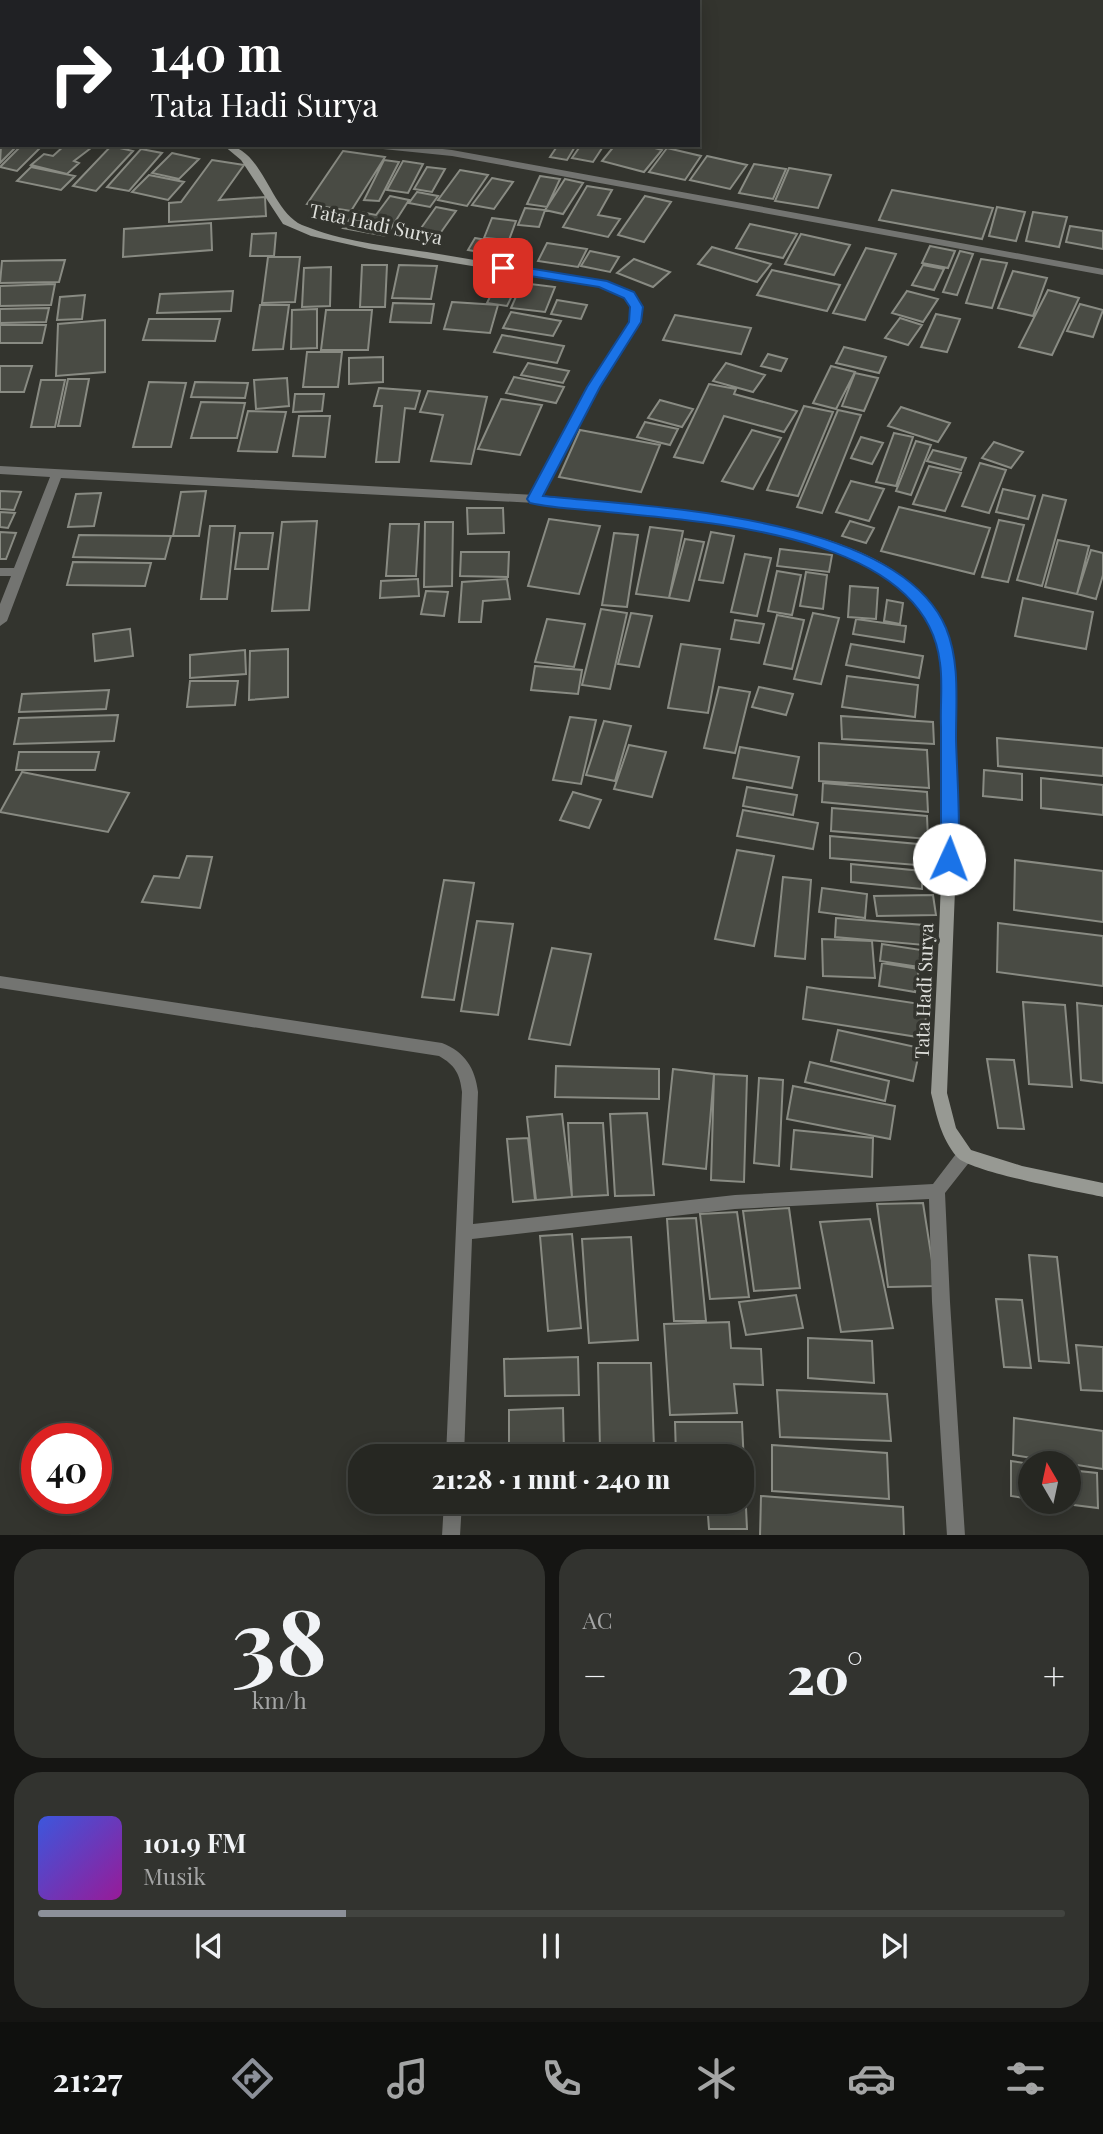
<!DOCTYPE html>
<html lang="id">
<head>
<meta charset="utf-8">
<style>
	body { margin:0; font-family:"Playfair Display",serif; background:#32332f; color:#f1f3f6; height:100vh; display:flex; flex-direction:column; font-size:26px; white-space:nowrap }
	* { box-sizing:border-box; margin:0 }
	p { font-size:23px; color:#a4a5a5 }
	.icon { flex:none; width:38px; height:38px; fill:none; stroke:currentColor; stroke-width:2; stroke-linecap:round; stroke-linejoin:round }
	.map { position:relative; height:1535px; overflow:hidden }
	.panel { display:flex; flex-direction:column; gap:14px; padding:14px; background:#151513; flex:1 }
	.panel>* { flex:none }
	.hud { position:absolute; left:0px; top:0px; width:700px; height:147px; box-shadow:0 4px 18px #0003,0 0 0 2px #424440; background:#202124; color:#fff; overflow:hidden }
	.needle { width:46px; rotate:351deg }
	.tools { position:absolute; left:1018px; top:1451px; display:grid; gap:14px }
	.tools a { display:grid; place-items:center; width:63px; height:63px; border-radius:50%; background:#262722; box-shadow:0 4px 18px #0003,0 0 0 2px #424440; font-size:35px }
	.speed { position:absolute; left:21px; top:1423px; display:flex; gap:14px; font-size:35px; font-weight:700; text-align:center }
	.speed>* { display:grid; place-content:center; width:91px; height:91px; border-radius:50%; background:#262722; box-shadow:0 4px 18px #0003,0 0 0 2px #424440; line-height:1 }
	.speed .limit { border:10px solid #d22; background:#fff; color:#111 }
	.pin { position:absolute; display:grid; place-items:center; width:60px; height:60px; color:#fff; margin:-30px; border-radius:14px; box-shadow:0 4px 10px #0006 }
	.me { position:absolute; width:77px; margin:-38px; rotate:2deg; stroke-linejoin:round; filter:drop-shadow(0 0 5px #0008) }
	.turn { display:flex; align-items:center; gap:24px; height:147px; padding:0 35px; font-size:32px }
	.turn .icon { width:91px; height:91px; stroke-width:2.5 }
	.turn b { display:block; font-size:49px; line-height:60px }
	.big { font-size:52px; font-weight:800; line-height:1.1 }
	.panel .widget { flex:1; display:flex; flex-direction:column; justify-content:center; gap:10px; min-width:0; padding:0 24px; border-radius:28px; background:#32332f }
	.panel .dial { align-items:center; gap:0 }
	.dial b { font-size:91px; line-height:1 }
	.song { display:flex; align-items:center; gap:21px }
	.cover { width:84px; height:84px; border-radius:10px; background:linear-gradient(135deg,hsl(230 70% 55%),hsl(300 70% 35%)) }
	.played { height:7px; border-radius:4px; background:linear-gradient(90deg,#8c9099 30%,#424440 30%) }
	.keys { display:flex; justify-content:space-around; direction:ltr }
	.heat { display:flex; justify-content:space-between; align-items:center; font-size:38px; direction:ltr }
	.panel .tiles { flex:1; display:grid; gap:14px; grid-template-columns:1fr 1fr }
	.widget:last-child { grid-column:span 2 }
	.trip { position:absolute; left:348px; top:1444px; width:406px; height:70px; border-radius:28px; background:#262722; box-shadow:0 4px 18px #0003,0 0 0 2px #424440; font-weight:800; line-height:70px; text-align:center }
	.tabs { display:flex; height:112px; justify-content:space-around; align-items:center; background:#0f100e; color:#a4a5a5 }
	.tabs .icon { width:49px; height:49px }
	.tabs .current { color:#8c9099 }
	.tabs b { font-size:32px; color:#f1f3f6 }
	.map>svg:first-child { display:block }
	.building { fill:#494b44; stroke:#898b83; stroke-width:2 }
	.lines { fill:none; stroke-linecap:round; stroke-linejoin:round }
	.street { fill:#737471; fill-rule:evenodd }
	.secondary { fill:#979993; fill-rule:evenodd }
	.route { fill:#1a73e8; stroke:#114b97; stroke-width:2 }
	.labels { text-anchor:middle; stroke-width:7; stroke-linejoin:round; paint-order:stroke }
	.street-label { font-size:19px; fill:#dfe0dc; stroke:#33342e }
</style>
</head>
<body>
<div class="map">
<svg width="1103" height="1536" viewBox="0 0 1103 1536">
	<rect width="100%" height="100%" fill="#33342e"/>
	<path class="building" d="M2,129v16h16l-18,18z
		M22,145h21l-26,26 -17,-4z
		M65,145l26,3 -17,13 5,2 -12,11 -36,-9 13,-11 9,2z
		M558,145h18l-9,15 -17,-3z
		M581,145h23l-11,17 -21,-4z
		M615,145h29l18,5 -18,22 -42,-11z
		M111,146l22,5 -37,40 -23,-5z
		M667,148l34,8 -16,24 -36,-8z
		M141,149l21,4 -33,38 -22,-4z
		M343,151l42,6 -34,54 -44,-7z
		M172,153l27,6 -20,20 -27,-6z
		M707,156l40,9 -17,24 -40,-9z
		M212,160l32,5 -25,35 46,-3 1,19 -97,6v-19l12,-1z
		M384,160l15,2 -20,39 -15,-1z
		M403,161l20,3 -15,29 -21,-3z
		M754,164l32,5 -13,30 -34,-6z
		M31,167l44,9 -14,14 -44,-9z
		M427,167l18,2 -13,23 -18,-3z
		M789,168l42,7 -13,33 -43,-7z
		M460,170l28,5 -21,31 -29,-6z
		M149,175l35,7 -16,18 -36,-8z
		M540,176l20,3 -13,28 -20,-3z
		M492,178l21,4 -19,27 -22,-4z
		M565,179l18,4 -20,31 -18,-4z
		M587,186l25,4 -14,25 22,4 -12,18 -45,-10z
		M892,190l101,18 -11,31 -103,-19z
		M417,192l21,4 -8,11 -21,-4z
		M390,196l19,4 -23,36 -43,-8 13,-17 20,4z
		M645,196l26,6 -27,40 -26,-7z
		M436,207l20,4 -17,24 -20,-4z
		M997,207l28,5 -9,29 -27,-5z
		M525,208l20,2 -6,17 -21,-2z
		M1033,212l34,5 -8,30 -33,-6z
		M492,218l24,3 -7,19 -25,-2z
		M211,223l1,27 -89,7 1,-28z
		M750,224l47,10 -14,24 -47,-10z
		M1070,226l33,5v18l-37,-7z
		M276,233l-2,23h-24l2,-22z
		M801,234l49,11 -16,30 -49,-11z
		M475,238l46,8 -7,12 -46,-8z
		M547,243l40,6 -9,18 -40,-6z
		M930,246l25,5 -7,17 -26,-5z
		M712,247l59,17 -14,18 -59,-18z
		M866,248l30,6 -31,66 -32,-7z
		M590,251l29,6 -9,15 -29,-6z
		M960,251l13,3 -16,41 -14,-3z
		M268,257h32l-5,45 -33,1z
		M634,259l36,13 -17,15 -36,-14z
		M981,259l26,4 -15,45 -26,-5z
		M65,260l-6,22 -59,1 2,-22z
		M362,265h25l-2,42h-25z
		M399,265l38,1 -6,33 -39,-1z
		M923,265l21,4 -10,21 -22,-5z
		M331,267l-1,39 -28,1 2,-39z
		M772,270l68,15 -13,26 -70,-16z
		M1013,271l34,7 -14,38 -35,-8z
		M498,280l20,3 -11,23 -20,-3z
		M522,283l33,4 -10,25 -34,-4z
		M55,284l-4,21 -51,1v-20z
		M1048,290l31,8 -27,57 -33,-8z
		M233,291l-2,20 -74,2 3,-19z
		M907,291l31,8 -15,23 -31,-9z
		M85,295l-3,24 -25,1 3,-23z
		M557,300l30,5 -6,14 -30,-5z
		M452,302l46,3 -8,28 -46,-4z
		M393,303l41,1 -3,19 -41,-1z
		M1080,304l23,6 -10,27 -26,-6z
		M260,305h29l-6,44 -30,1z
		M49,308l-3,14 -46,1v-14z
		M317,309v39l-26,1 1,-39z
		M326,310h46l-4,40h-47z
		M511,312l50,9 -8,15 -50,-8z
		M936,314l24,5 -13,33 -26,-5z
		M675,315l76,13 -10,26 -78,-14z
		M900,318l22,7 -14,20 -23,-7z
		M149,319h71l-5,22 -72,-1z
		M105,320v52l-49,4 2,-52z
		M0,325h46l-4,18h-42z
		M502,335l62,11 -7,17 -63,-11z
		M844,347l42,10 -7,16 -43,-10z
		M307,352h35l-4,35h-35z
		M768,354l19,5 -6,12 -20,-5z
		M383,357v25l-34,2v-26z
		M528,363l41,8 -6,12 -42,-8z
		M726,363l39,12 -12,17 -40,-11z
		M0,366h32l-8,26h-24z
		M831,366l24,6 -19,37 -23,-6z
		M855,373l23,5 -14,33 -22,-5z
		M514,377l50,10 -8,16 -50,-10z
		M287,378l2,28 -33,3 -2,-29z
		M68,379h21l-9,47h-22z
		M41,380h24l-10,47h-24z
		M149,382l37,1 -15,64h-38z
		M195,382l53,1 -3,15 -54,-1z
		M709,384l27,5 -2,5 63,17 -13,21 -60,-16 -21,47 -29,-6z
		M379,388l41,3 -5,18 -10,-1 -6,54h-23l6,-56h-8z
		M428,391l59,6 -16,67 -40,-3 12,-46 -23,-3z
		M295,394h29l-2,17 -29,1z
		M501,399l41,6 -22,50 -42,-6z
		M660,400l33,9 -11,18 -34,-9z
		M201,402l44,1 -8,35h-46z
		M804,406l29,6 -35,84 -31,-6z
		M901,407l49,16 -12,19 -50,-16z
		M838,410l23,5 -39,98 -25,-6z
		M248,411l38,1 -9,40 -39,-1z
		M299,416h31l-5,41 -32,-1z
		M645,422l33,7 -8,16 -33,-8z
		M580,430l80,15 -19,47 -82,-15z
		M752,430l29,8 -28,51 -31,-8z
		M894,433l19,4 -17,49 -20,-4z
		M861,437l22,6 -11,21 -21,-6z
		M916,441l15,4 -20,50 -15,-4z
		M994,442l29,10 -12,16 -29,-10z
		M933,450l33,8 -5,12 -34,-9z
		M980,463l26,7 -17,43 -27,-7z
		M929,466l32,7 -16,38 -32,-7z
		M851,481l33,8 -15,32 -33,-9z
		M1003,489l32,7 -7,23 -32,-7z
		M0,491l21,1 -7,18 -14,-1z
		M206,491l-7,45h-26l8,-44z
		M101,493l-7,33 -26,1 8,-33z
		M1043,495l23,5 -24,86 -25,-6z
		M899,507l91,21 -16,46 -93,-23z
		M467,508h36l1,25 -36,1z
		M0,512l15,1 -7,15 -8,-1z
		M549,519l51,7 -21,68 -51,-8z
		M999,520l25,5 -16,57 -26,-5z
		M317,521l-8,89 -37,1 10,-89z
		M850,521l24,7 -8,15 -24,-7z
		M425,522h28l-1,64 -28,1z
		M390,524h29l-3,52h-30z
		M210,526h25l-8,73h-26z
		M650,527l33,4 -14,67 -33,-4z
		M0,532l16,1 -10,26h-6z
		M711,532l23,4 -11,47 -24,-3z
		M240,533h33l-5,36h-33z
		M614,533l24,2 -11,72 -25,-2z
		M79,535l92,1 -6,23 -92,-2z
		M685,539l19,3 -15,59 -20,-3z
		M1058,540l31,6 -12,48 -32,-7z
		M780,549l52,6 -3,17 -52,-6z
		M1091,550l12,3v22l-7,24 -19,-5z
		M461,552h48l-1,25 -48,-1z
		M745,554l26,4 -14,58 -26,-4z
		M73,562l78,1 -6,23 -78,-1z
		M777,571l24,4 -9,40 -24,-4z
		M806,572l21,3 -4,34 -23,-3z
		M418,579l1,17 -39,2 1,-17z
		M507,579l3,20 -27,2 -2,21h-22l3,-40z
		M850,586l28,2 -2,31 -28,-2z
		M426,591l22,1 -4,24 -23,-2z
		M1023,598l70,14 -7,37 -71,-13z
		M887,600l16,3 -3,21 -16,-3z
		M601,609l26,4 -17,76 -28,-4z
		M631,613l21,3 -13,51 -21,-3z
		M813,613l26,5 -18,66 -27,-5z
		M777,615l27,5 -12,49 -28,-5z
		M547,619l38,5 -11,43 -39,-5z
		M856,619l50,7 -2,16 -51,-8z
		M735,620l29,4 -5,19 -28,-4z
		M130,629l3,27 -38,5 -2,-27z
		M681,644l39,5 -12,64 -40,-5z
		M851,644l72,12 -4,22 -73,-13z
		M288,649v48l-39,3 1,-49z
		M245,650l1,24 -56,4v-23z
		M535,666l47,4 -4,24 -47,-4z
		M847,676l71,9 -3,32 -73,-10z
		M190,681h48l-3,24 -48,2z
		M719,687l31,5 -15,61 -31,-5z
		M759,687l34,7 -7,21 -34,-8z
		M109,690l-3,19 -87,3 3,-18z
		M118,715l-4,26 -100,3 5,-26z
		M841,716l92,6 1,22 -92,-5z
		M570,717l26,3 -15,64 -28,-4z
		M604,721l27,5 -16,55 -29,-6z
		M997,738l106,10v28l-105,-10z
		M819,743l108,7 2,38 -110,-7z
		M629,745l37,7 -14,45 -38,-8z
		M740,747l59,10 -7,31 -59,-10z
		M19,752h80l-4,18h-79z
		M984,770l38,4v26l-39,-4z
		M22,772l107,21 -21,39 -108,-20z
		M1041,778l62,7v30l-62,-7z
		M823,783l104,9 1,20 -106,-10z
		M747,787l50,8 -4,20 -50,-9z
		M573,792l28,8 -12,28 -29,-8z
		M832,808l95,8 1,23 -97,-8z
		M743,810l75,13 -5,26 -76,-13z
		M830,836l99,9v21l-99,-8z
		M737,850l37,6 -20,90 -39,-7z
		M187,856l25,1 -12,51 -58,-6 12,-26 25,2z
		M1015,860l88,11v51l-89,-12z
		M851,864l71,7v18l-71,-7z
		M783,877l28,3 -6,79 -30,-3z
		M444,880l30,3 -20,117 -32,-3z
		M822,888l45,6 -2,24 -46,-6z
		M933,895l3,20 -59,1 -3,-20z
		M836,918l88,7v20l-89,-8z
		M477,921l36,3 -15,91 -37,-4z
		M998,923l105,13v50l-106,-14z
		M822,939l50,2 3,37 -52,-2z
		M882,944l39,6 -2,17 -39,-6z
		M552,948l39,6 -21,91 -41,-6z
		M882,963l37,6 -4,23 -36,-6z
		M807,987l120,18 -3,33 -121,-19z
		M1023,1002l42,3 7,82 -43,-3z
		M1077,1003l26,3v77l-22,-3z
		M838,1030l82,18 -7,33 -82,-20z
		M987,1059l27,1 10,69 -26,-1z
		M810,1062l79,19 -4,20 -80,-19z
		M556,1066l103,3v30l-104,-2z
		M673,1069l41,5 -8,95 -43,-5z
		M714,1074l33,2 -3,106 -33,-2z
		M759,1078l24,2 -4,86 -25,-3z
		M793,1086l102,20 -5,33 -103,-20z
		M647,1113l7,82 -39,1 -5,-82z
		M562,1114l10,83 -36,3 -9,-83z
		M568,1123h35l5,72 -36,2z
		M794,1130l79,8 -1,39 -81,-8z
		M528,1138l7,62 -22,2 -6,-63z
		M923,1203l13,83 -48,1 -11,-83z
		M789,1208l11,80 -46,3 -11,-80z
		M737,1212l12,85 -39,2 -10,-85z
		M696,1218l10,103h-32l-7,-102z
		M870,1219l23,109 -52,4 -21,-110z
		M572,1234l9,94 -33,3 -8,-95z
		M631,1237l7,103 -49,3 -7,-104z
		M1029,1255l28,2 12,106 -30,-2z
		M796,1295l7,33 -57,7 -7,-33z
		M996,1299l26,1 9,68 -27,-1z
		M729,1322l2,26 30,1 2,36 -29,-1 3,29 -67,2 -6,-91z
		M808,1338l64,3 2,42 -66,-5z
		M1076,1345l27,2v44l-22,-1z
		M578,1357l1,38 -74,1 -1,-37z
		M598,1363h53l3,85 -54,1z
		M777,1390l110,4 4,47 -111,-4z
		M563,1408l1,44 -55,1v-43z
		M1014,1418l89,13v38l-90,-14z
		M675,1422h67l5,107h-38l-2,-27h35v-46h-66z
		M772,1445l115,8 2,46 -117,-8z
		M1011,1461l20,3v35l-20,-3z
		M1069,1470l28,3 1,35 -48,-6h19z
		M761,1496l142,11 1,29h-144z"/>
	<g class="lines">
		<path class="street" d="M159,0h15l1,2h-14z
			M194,0h10l-10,2z
			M362,0h10l-10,2z
			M226,145h60l-5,3 -51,1z
			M368,145h37l47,5 651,119v6l-651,-119 -79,-8z
			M0,466l535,29 6,4 -6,4 -474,-25 -54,143 -7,5v-22l11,-28h-11v-8h14l36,-91 -50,-3z
			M0,976l442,67c23,9 33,25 36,49l-5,132 262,-29 198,-11 26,-34 6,-2 6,2 2,5 -2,5 -26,33 5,109 15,234h-18l-15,-234 -3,-103 -194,10 -263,30 -8,217h-18l16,-364c-2,-18 -7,-27 -23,-36l-439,-68z
			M444,1502h18l-2,34h-18z"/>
		<path class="secondary" d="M0,80l2,1v6l-2,-1z
			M223,145c40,0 46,65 79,80 39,16 84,21 125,27 59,10 117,19 175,29l31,12 10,14 -2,15 -41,65 -57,109c102,12 299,18 374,93 24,23 36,54 39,86l1,164 -10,254 9,35 15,22 51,16 81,17v14c-24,-5 -133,-25 -146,-40 -16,-19 -20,-40 -26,-64 6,-117 13,-233 12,-350 -1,-42 5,-87 -17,-125 -21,-37 -68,-60 -107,-72 -64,-21 -132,-27 -199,-34 -29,-3 -61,-3 -89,-10l-2,-3 59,-112 41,-65 2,-15 -6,-10 -26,-10 -230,-38 -58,-13 -28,-12 -42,-64z"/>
	</g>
	<path class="route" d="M503,264l104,17 27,11 9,15 -2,15 -41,65 -57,109c106,11 355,19 403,132 14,34 10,73 10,109 0,24 7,111 -1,127h-12l-2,-5c0,-44 0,-88 0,-132 -1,-21 2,-43 -1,-64 -15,-132 -241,-141 -342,-152 -22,-2 -47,-3 -68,-8l-3,-4 60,-112 42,-65 1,-15 -6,-9 -25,-11 -101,-16 -2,-3z"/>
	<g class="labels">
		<g class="street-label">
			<text transform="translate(376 224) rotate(12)" y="7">Tata Hadi Surya</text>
			<text transform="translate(924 991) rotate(-88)" y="7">Tata Hadi Surya</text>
		</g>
	</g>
</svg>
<div class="tools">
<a><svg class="needle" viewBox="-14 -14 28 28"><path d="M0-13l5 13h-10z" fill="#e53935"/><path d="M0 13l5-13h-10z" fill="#a4a5a5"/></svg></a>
</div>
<div class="speed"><div class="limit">40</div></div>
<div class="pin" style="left:503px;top:268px;background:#d93025"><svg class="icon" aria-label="arrive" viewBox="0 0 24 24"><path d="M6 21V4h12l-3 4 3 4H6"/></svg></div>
<svg class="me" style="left:949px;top:859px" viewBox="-20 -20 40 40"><circle r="19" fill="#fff"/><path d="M0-13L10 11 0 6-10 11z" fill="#1a73e8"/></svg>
<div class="trip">21:28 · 1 mnt · 240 m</div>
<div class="hud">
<div class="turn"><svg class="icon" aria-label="right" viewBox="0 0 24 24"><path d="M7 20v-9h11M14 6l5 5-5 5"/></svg><div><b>140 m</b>Tata Hadi Surya</div></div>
</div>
</div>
<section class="panel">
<div class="tiles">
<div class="widget dial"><b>38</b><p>km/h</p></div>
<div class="widget"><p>AC</p>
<div class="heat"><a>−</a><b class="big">20°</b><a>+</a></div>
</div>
<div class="widget">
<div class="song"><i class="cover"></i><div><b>101.9 FM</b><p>Musik</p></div></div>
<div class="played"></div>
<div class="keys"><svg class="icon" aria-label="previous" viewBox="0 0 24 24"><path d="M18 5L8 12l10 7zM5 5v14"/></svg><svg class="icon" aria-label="pause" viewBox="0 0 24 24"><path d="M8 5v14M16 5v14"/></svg><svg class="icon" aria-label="next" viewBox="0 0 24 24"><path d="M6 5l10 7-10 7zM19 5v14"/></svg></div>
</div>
</div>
</section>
<nav class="tabs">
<b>21:27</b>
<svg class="icon current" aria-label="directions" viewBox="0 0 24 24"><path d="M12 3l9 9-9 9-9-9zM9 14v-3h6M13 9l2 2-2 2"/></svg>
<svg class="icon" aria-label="music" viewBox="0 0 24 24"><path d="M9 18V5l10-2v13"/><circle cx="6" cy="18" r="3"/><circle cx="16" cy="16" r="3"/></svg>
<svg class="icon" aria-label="phone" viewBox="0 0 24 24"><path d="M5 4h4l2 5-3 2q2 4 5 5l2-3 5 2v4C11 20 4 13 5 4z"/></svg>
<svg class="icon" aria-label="climate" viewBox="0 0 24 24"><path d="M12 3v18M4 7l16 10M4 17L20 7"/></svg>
<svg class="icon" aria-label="car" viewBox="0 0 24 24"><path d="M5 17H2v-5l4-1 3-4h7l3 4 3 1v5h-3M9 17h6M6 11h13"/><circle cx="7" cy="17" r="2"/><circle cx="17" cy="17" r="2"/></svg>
<svg class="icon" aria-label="filters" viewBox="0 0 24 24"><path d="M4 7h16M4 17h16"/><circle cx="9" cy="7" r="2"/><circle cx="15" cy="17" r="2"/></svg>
</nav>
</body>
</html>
